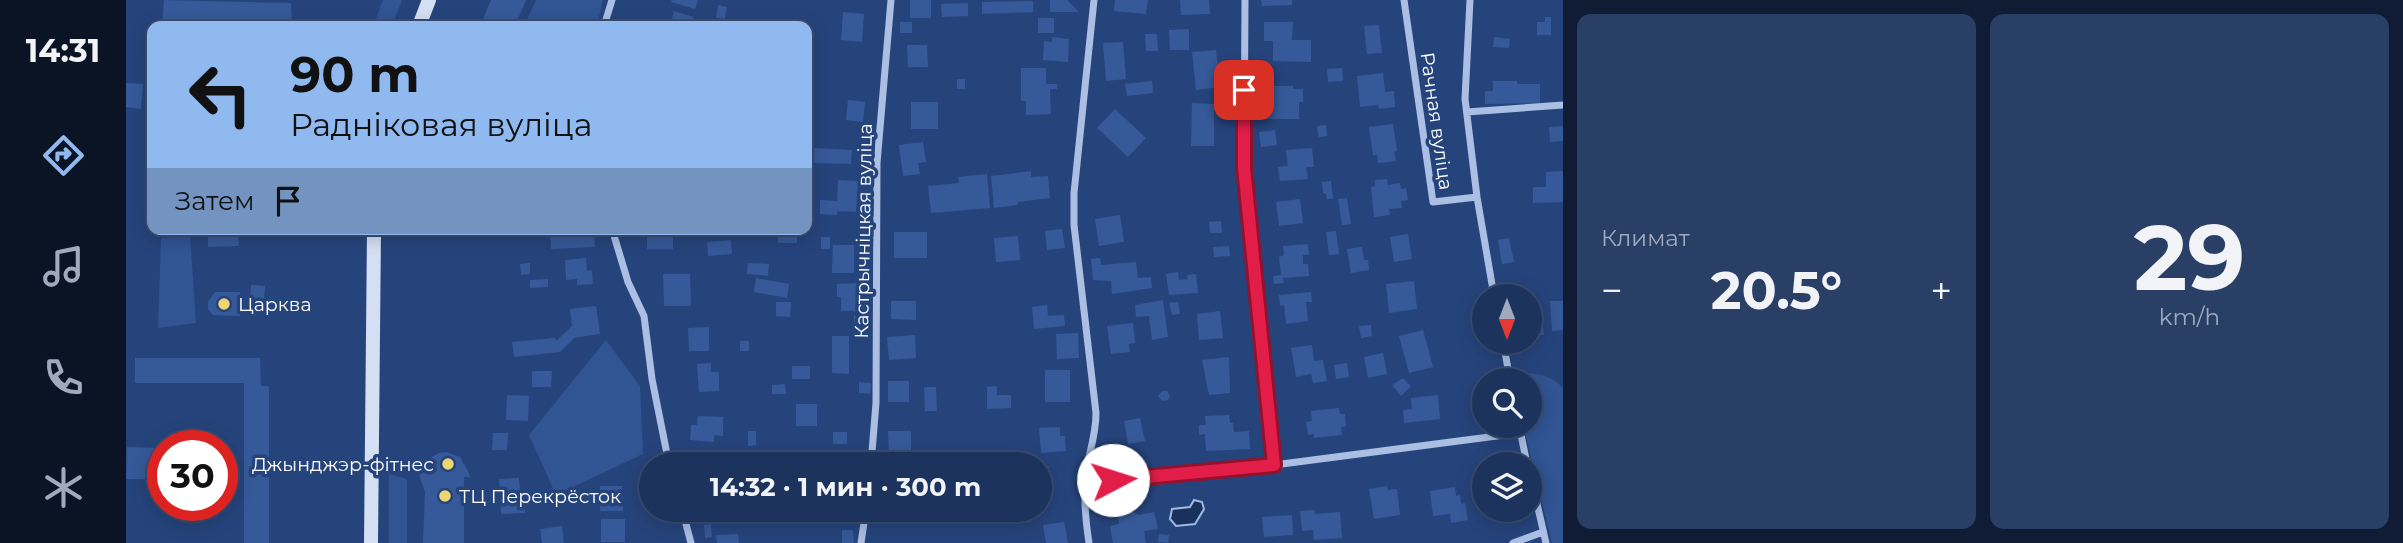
<!DOCTYPE html>
<html lang="ru">
<head>
<meta charset="utf-8">
<style>
	body { margin:0; font-family:Montserrat,sans-serif; background:#293f66; color:#f1f3f6; height:100vh; display:flex; flex-direction:column; font-size:26px; white-space:nowrap }
	* { box-sizing:border-box; margin:0 }
	p { font-size:23px; color:#a0aabc }
	.icon { flex:none; width:38px; height:38px; fill:none; stroke:currentColor; stroke-width:2; stroke-linecap:round; stroke-linejoin:round }
	.map { position:relative; flex:1; overflow:hidden }
	.drawer { display:flex; flex-direction:column; gap:14px; padding:14px; background:#0f1c33; width:840px }
	.drawer>* { flex:none }
	.guide { position:absolute; left:21px; top:21px; width:665px; height:214px; border-radius:14px; box-shadow:0 4px 18px #0003,0 0 0 2px #3a4e72; background:#90b9f0; color:#111; overflow:hidden }
	.needle { width:46px; rotate:180deg }
	.buttons { position:absolute; left:1346px; top:284px; display:grid; gap:14px }
	.buttons a { display:grid; place-items:center; width:70px; height:70px; border-radius:50%; background:#1c335d; box-shadow:0 4px 18px #0003,0 0 0 2px #3a4e72; font-size:35px }
	.speed { position:absolute; left:21px; top:430px; display:flex; gap:14px; font-size:35px; font-weight:700; text-align:center }
	.speed>* { display:grid; place-content:center; width:91px; height:91px; border-radius:50%; background:#1c335d; box-shadow:0 4px 18px #0003,0 0 0 2px #3a4e72; line-height:1 }
	.speed .limit { border:10px solid #d22; background:#fff; color:#111 }
	.pin { position:absolute; display:grid; place-items:center; width:60px; height:60px; color:#fff; margin:-30px; border-radius:14px; box-shadow:0 4px 10px #0006 }
	.me { position:absolute; width:77px; margin:-38px; rotate:85deg; stroke-linejoin:round; filter:drop-shadow(0 0 5px #0008) }
	.turn { display:flex; align-items:center; gap:24px; height:147px; padding:0 28px; font-size:32px }
	.turn .icon { width:91px; height:91px; stroke-width:2.5 }
	.turn b { display:block; font-size:49px; line-height:60px }
	.then { display:flex; align-items:center; height:66px; padding:0 28px; background:#0003; gap:14px; font-size:26px }
	.big { font-size:52px; font-weight:700; line-height:1.1 }
	.drawer .card { flex:1; display:flex; flex-direction:column; justify-content:center; gap:10px; min-width:0; padding:0 24px; border-radius:14px; background:#293f66 }
	.drawer .dial { align-items:center; gap:0 }
	.dial b { font-size:91px; line-height:1 }
	.heat { display:flex; justify-content:space-between; align-items:center; font-size:38px; direction:ltr }
	.drawer .tiles { flex:1; display:grid; gap:14px; grid-template-columns:repeat(2,1fr) }
	.trip { position:absolute; left:513px; top:452px; width:413px; height:70px; border-radius:35px; background:#1c335d; box-shadow:0 4px 18px #0003,0 0 0 2px #3a4e72; font-weight:700; line-height:70px; text-align:center }
	main { display:flex; flex:1; min-height:0 }
	.tab-bar { display:flex; flex-direction:column; width:126px; justify-content:space-around; align-items:center; background:#0b1425; color:#a0aabc }
	.tab-bar .icon { width:49px; height:49px }
	.tab-bar .selected { color:#90b9f0 }
	.tab-bar b { font-size:32px; color:#f1f3f6 }
	.map>svg:first-child { display:block }
	.green { fill:#315493 }
	.water { fill:#1a315d; stroke:#9fb9e5; stroke-width:2 }
	.building { fill:#365999 }
	.lines { fill:none; stroke-linecap:round; stroke-linejoin:round }
	.street { stroke:#abbfe4; stroke-width:7 }
	.secondary { stroke:#d4dff4; stroke-width:14 }
	.route-casing { stroke:#92132f; stroke-width:18 }
	.route { stroke:#e11d48; stroke-width:12 }
	.poi-dot { fill:#edd570; stroke:#26447c; stroke-width:2.5 }
	.labels { text-anchor:middle; stroke-width:7; stroke-linejoin:round; paint-order:stroke }
	.street-label { font-size:19px; fill:#fff; stroke:#26447c }
	.poi-label { font-size:19px; fill:#fff; stroke:#26447c; text-anchor:start }
</style>
</head>
<body>
<main>
<nav class="tab-bar">
<b>14:31</b>
<svg class="icon selected" aria-label="directions" viewBox="0 0 24 24"><path d="M12 3l9 9-9 9-9-9zM9 14v-3h6M13 9l2 2-2 2"/></svg>
<svg class="icon" aria-label="music" viewBox="0 0 24 24"><path d="M9 18V5l10-2v13"/><circle cx="6" cy="18" r="3"/><circle cx="16" cy="16" r="3"/></svg>
<svg class="icon" aria-label="phone" viewBox="0 0 24 24"><path d="M5 4h4l2 5-3 2q2 4 5 5l2-3 5 2v4C11 20 4 13 5 4z"/></svg>
<svg class="icon" aria-label="climate" viewBox="0 0 24 24"><path d="M12 3v18M4 7l16 10M4 17L20 7"/></svg>
</nav>
<div class="map">
<svg width="1437" height="543" viewBox="0 0 1437 543">
	<rect width="100%" height="100%" fill="#26447c"/>
	<path class="green" d="M257,0h19l-10,26h-19z
		M410,0h67l-6,26h-73z
		M64,235l6,88 -38,5 3,-90z
		M480,340l34,46 3,68 -87,41 -27,-60z
		M1397,373c16,0 29,3 40,15v155h-11l-29,-118h7v-45h-13z
		M263,474l18,5v64h-18z"/>
	<path class="water" d="M1068,500l8,2 2,7 -9,15 -19,2 -6,-7 2,-10 18,-2z"/>
	<path class="building" d="M38,0l127,3 1,23 -130,-1z
		M365,0h35l-11,26h-35z
		M546,0h26l-3,9 -24,-7z
		M784,0h21v18h-21z
		M924,0h17l12,12h-29z
		M989,0h33l-2,14 -32,-3z
		M1054,0h29l1,14 -29,1z
		M1135,0h31v5l-30,1z
		M907,1v11l-51,2v-12z
		M842,3v13l-26,1 -1,-13z
		M592,5l9,2 -2,12 -9,-1z
		M548,11l20,6 -3,9h-21z
		M717,12l21,2 -2,28 -21,-2z
		M1419,17h6v18h-14v-13h8z
		M912,18h16v15h-16z
		M774,22h12v11h-12z
		M1138,22h29l-1,18h19v22l-38,-1v-20h-9z
		M1253,25l3,28 -15,1 -3,-28z
		M1063,29v21h-19l-1,-20z
		M1019,34h12l1,17h-12z
		M926,37l17,2 -1,23 -25,-2 1,-19 8,1z
		M1368,37l16,2 -1,9 -16,-1z
		M997,42l3,37 -20,2 -3,-38z
		M781,45h20l1,22h-20z
		M1090,50l4,37 -24,3 -4,-38z
		M895,68h25v16h11v5h-7l1,25 -25,1v-14h-5z
		M1216,68l1,13 -15,1 -1,-13z
		M1257,73l2,19 9,-1 1,16 -16,2 -1,-4 -18,2 -3,-31z
		M831,79h8v10h-8z
		M1026,81l1,12 -26,3 -2,-12z
		M1367,81h24v3h23v19l-55,1v-13h8z
		M0,83l17,1 -2,25 -15,-2z
		M1139,86h28v3h10v13h-4v17h-34z
		M722,100l17,2 -2,20 -17,-2z
		M785,102h27v27h-27z
		M1066,103l22,1v42h-23z
		M989,109l31,29 -18,19 -31,-29z
		M1267,124l4,27 -3,1 2,9 -18,2 -1,-8h-4l-4,-28z
		M1200,125l1,11 -8,1 -2,-11z
		M1437,126v15l-13,1 -1,-15z
		M1149,130l2,15 -16,2 -2,-15z
		M797,142l3,20 -8,1 2,11 -17,2 -4,-31z
		M687,148l39,2 -1,14 -38,-1z
		M1186,148l2,19h-8l2,12 -28,2 -2,-14 10,-1 -2,-16z
		M905,171v6l17,-1 2,22 -32,4 -1,3 -23,3 -3,-32z
		M1437,171v31l-30,1v-16h13v-15z
		M861,174l3,34 -59,5 -3,-27 31,-3 -1,-6z
		M1261,179l1,6 12,-2 1,6 5,-1 2,12 -7,1 1,7 -13,1 1,6 -16,2 -3,-30 4,-1v-6z
		M712,180l20,1 -2,31 -19,-1v4l-17,-1v-14l17,1z
		M1205,181l2,18h-6l-1,-5 -3,-1 -1,-11z
		M1221,198l4,26 -9,1 -4,-26z
		M1174,199l3,24 -24,3 -3,-24z
		M994,215l4,27 -25,4 -4,-27z
		M1095,221l1,12h-12l-1,-11z
		M82,229h30l1,17 -31,1z
		M424,229h44l1,18 -44,2z
		M521,229h26v20h-26z
		M652,229h19v14h-19z
		M936,229l3,19 -18,2 -2,-19z
		M1210,231l3,23 -10,1 -3,-23z
		M768,232h33v26h-33z
		M1282,234l4,25 -18,3 -4,-25z
		M892,236l2,24 -24,2 -2,-24z
		M695,237h9v12h-9z
		M1383,238l5,24 -12,2 -4,-24z
		M605,240l1,14 -24,2 -1,-14z
		M1182,244l1,11h-6v9h5l1,12 -26,2 1,5 -10,1 -1,-8 8,-1 -2,-18 5,-2 -1,-9z
		M707,245h21v28h-22z
		M1103,246l1,10 -16,1 -1,-10z
		M1236,247l2,13h4l1,10 -18,3 -4,-24z
		M460,258l1,13 5,-1 1,14 -16,1v-6l-11,1 -1,-20z
		M974,258l1,7 35,-3 2,16 13,-1 1,11 -40,6 -1,-13 -18,-1 -2,-21z
		M404,263v11l-9,1 -1,-11z
		M622,263l21,1 -1,12 -21,-2z
		M1052,272l1,8 9,-1 -1,-4 9,-1 2,19 -29,2 -3,-21z
		M537,274h27l1,32h-27z
		M630,278l33,6 -2,14 -33,-6z
		M422,279v8l-18,1v-8z
		M1288,281l3,28 -28,4 -3,-29z
		M737,283v28h-22v-14h-4v-13z
		M125,285l14,1 -1,14 -14,-1z
		M89,292h25v24l-27,-1 -5,-6v-7z
		M1185,292l1,10h-6l2,19 -22,3 -2,-19 -4,1 -1,-11z
		M1037,300l5,37 -16,3 -3,-24 -13,1 -1,-12z
		M765,301h25v19l-25,-1z
		M1424,301h13v29l-11,1z
		M650,302h15l-1,15 -14,-1z
		M1052,302l2,12 -8,1 -3,-12z
		M921,305l1,11 16,-1 1,11 -31,3 -2,-22z
		M470,306l4,28 -26,4 -14,14 -46,5 -2,-15 43,-4 1,3 16,-15 -2,-17z
		M1094,311l3,27 -24,2 -2,-26z
		M728,316h14v14h-14z
		M1007,323l2,20 -6,1 1,8 -19,2 -4,-28z
		M1245,325l1,11 -11,2 -2,-12z
		M1417,326l1,9 -14,2v-9z
		M583,327v24h-20l-1,-23z
		M1297,330l10,37 -24,6 -10,-37z
		M952,333l1,25 -22,1 -1,-25z
		M789,335l1,23 -27,2 -2,-23z
		M706,336h17v38l-17,-1z
		M614,341h9v10h-9z
		M1186,345l2,16 9,-1 4,21 -14,2 -2,-9 -15,3 -5,-29z
		M1257,353l4,21 -19,4 -4,-21z
		M1103,357l1,36 -21,2 -7,-35z
		M9,358h125l1,28h8v157h-25v-160h-109z
		M585,363v9h8v19l-20,1 -2,-28z
		M1221,363l2,14 -13,2 -2,-14z
		M666,366h18v13h-18z
		M919,370h25v32h-25z
		M406,371h20l-1,16h-19z
		M1277,378l8,8 -10,10 -9,-11z
		M762,381h21v21h-21z
		M733,382l12,1 -1,11 -11,-1z
		M659,384l1,10h-14v-9z
		M871,386v9h14v13l-24,1v-22z
		M798,387h12l1,24h-12z
		M1036,391h5l3,5 -2,4 -6,1 -4,-5z
		M381,395l22,1 -1,25 -22,-1z
		M1312,395l2,24 -36,4 -1,-13 9,-1 -1,-11z
		M670,404h21v22h-21z
		M1213,408l1,6h5l1,12 -5,1 1,8 -28,3v-4l-6,1 -2,-13 6,-1 -1,-10z
		M1103,415l1,8h3l1,9 15,-1 1,18 -44,2 -1,-17 -6,1v-10h7l-1,-9z
		M572,416l25,1v19l-9,-1v7l-24,-2 1,-15h6z
		M1014,418l5,23 -17,3 -4,-23z
		M934,427v9h5l1,15 -25,2 -2,-25z
		M622,431h8v14l-8,1z
		M762,431h23v23l-22,1z
		M707,432h14v12h-14z
		M367,433h15l-1,17h-15z
		M1,447l29,1 -1,31h-29z
		M630,451v9h-12v-8z
		M813,451l1,13h-25l-1,-12z
		M320,452l14,5 8,14 2,6h-6v66h-41l2,-51 -6,-17 7,-15 13,-7z
		M914,466h9l1,29h-10z
		M393,478l1,12h4l1,23 -24,1 -2,-35z
		M474,486h22l1,25h-23z
		M1261,486l1,4 9,-1 3,26 -26,4 -5,-30z
		M1329,487l1,9 4,-1 1,9 4,-1 3,17 -17,3 -1,-9 -17,2 -3,-25z
		M982,497l1,9 -12,2 -1,-9z
		M1188,510l1,4 25,-2 2,26 -28,2 -1,-10 -11,1 -2,-20z
		M1008,512l5,3 15,-3 4,17 -14,2 2,12h-33l-3,-17 9,-2 -1,-9z
		M1166,515l1,20 -29,2 -2,-20z
		M475,519h24v23h-24z
		M938,522l4,21h-22l-3,-18z
		M585,524l1,13 -7,1 -1,-13z
		M436,526l2,17h-22l-2,-14z
		M716,530h11l1,13h-12z
		M612,534l1,9h-22l-1,-8z
		M1033,534l10,1 -1,8 -10,-1z"/>
	<g class="lines">
		<path class="street" d="M1119,0l-1,167 30,298
			M1278,0l29,202 44,-5
			M1344,0l-5,99 12,98 17,99
			M478,26l8,-26
			M1341,112l96,-7
			M486,229l16,53 16,34 8,63 17,85
			M1377,341l7,39
			M1393,425l8,39
			M745,464l5,-61 1,-240 14,-163
			M1404,473l16,70
			M960,483l188,-18 246,-32
			M556,509l9,34
			M735,543l5,-34
			M963,543c-4,-26 -7,-55 -1,-82 4,-17 8,-30 8,-48l-22,-188v-32l20,-193
			M1387,543l30,-11"/>
		<path class="secondary" d="M293,26l10,-26
			M245,543l3,-314"/>
	</g>
	<g class="lines">
		<g class="route-casing">
			<path id="route" d="M987,480l161,-15 -30,-298v-77"/>
		</g>
		<use href="#route" class="route"/>
	</g>
	<g class="poi-dot">
		<circle cx="98" cy="304" r="7"/>
		<circle cx="322" cy="464" r="7"/>
		<circle cx="319" cy="496" r="7"/>
	</g>
	<g class="labels">
		<g class="street-label">
			<text transform="translate(1311 121) rotate(82)" y="7">Рачная вуліца</text>
			<text transform="translate(737 231) rotate(-89)" y="7">Кастрычніцкая вуліца</text>
		</g>
		<g class="poi-label">
			<text x="112" y="311">Царква</text>
			<text x="308" y="471" text-anchor="end">Джынджэр-фітнес</text>
			<text x="333" y="503">ТЦ Перекрёсток</text>
		</g>
	</g>
</svg>
<div class="buttons">
<a><svg class="needle" viewBox="-14 -14 28 28"><path d="M0-13l5 13h-10z" fill="#e53935"/><path d="M0 13l5-13h-10z" fill="#a0aabc"/></svg></a>
<a><svg class="icon" aria-label="search" viewBox="0 0 24 24"><circle cx="10" cy="10" r="6"/><path d="M15 15l6 6"/></svg></a>
<a><svg class="icon" aria-label="layers" viewBox="0 0 24 24"><path d="M12 4l9 5-9 5-9-5zM3 14l9 5 9-5"/></svg></a>
</div>
<div class="speed"><div class="limit">30</div></div>
<div class="pin" style="left:1118px;top:90px;background:#d93025"><svg class="icon" aria-label="arrive" viewBox="0 0 24 24"><path d="M6 21V4h12l-3 4 3 4H6"/></svg></div>
<svg class="me" style="left:987px;top:480px" viewBox="-20 -20 40 40"><circle r="19" fill="#fff"/><path d="M0-13L10 11 0 6-10 11z" fill="#e11d48"/></svg>
<div class="trip">14:32 · 1 мин · 300 m</div>
<div class="guide">
<div class="turn"><svg class="icon" aria-label="left" viewBox="0 0 24 24"><path d="M17 20v-9H6M10 6l-5 5 5 5"/></svg><div><b>90 m</b>Радніковая вуліца</div></div>
<div class="then">Затем<svg class="icon" aria-label="arrive" viewBox="0 0 24 24"><path d="M6 21V4h12l-3 4 3 4H6"/></svg></div>
</div>
</div>
<section class="drawer">
<div class="tiles">
<div class="card"><p>Климат</p>
<div class="heat"><a>−</a><b class="big">20.5°</b><a>+</a></div>
</div>
<div class="card dial"><b>29</b><p>km/h</p></div>
</div>
</section>
</main>
</body>
</html>
